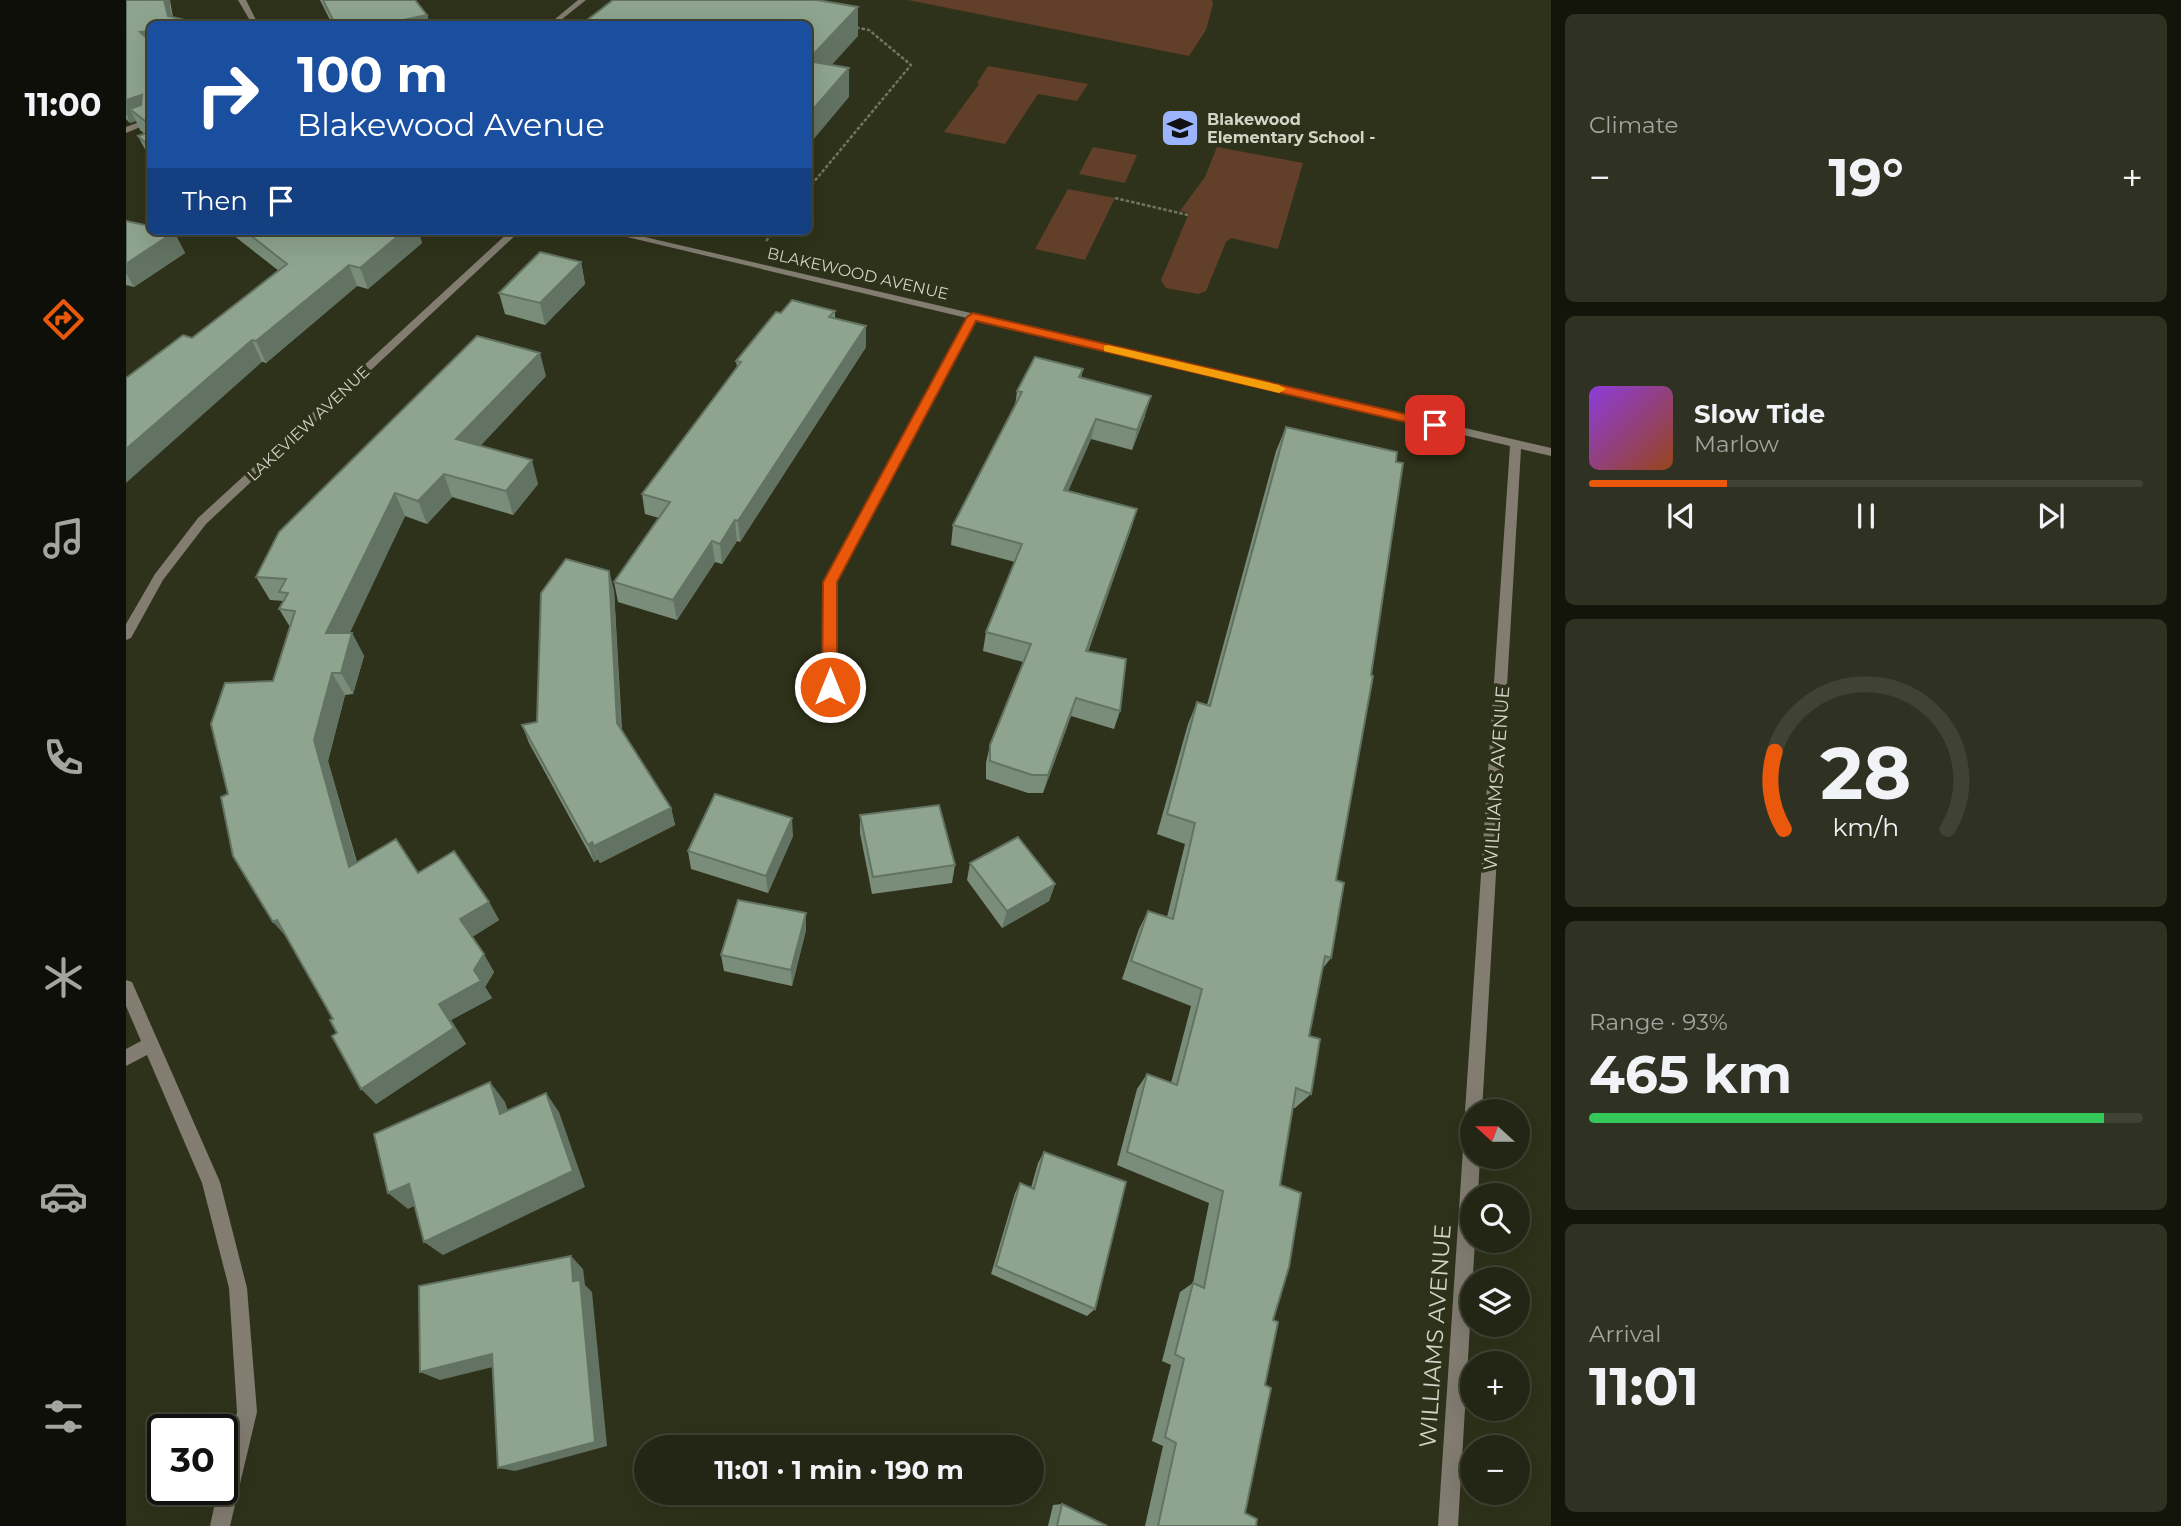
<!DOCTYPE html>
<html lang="en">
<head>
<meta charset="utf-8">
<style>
	body { margin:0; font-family:Montserrat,sans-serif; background:#2f3222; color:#f1f3f6; height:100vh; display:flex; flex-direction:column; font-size:26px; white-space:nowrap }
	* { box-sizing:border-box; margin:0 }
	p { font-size:23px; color:#a3a5a0 }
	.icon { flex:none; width:38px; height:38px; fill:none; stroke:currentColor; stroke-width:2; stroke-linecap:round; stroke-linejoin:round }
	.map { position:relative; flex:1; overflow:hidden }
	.drawer { display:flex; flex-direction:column; gap:14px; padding:14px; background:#13150b; width:630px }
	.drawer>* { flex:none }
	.hud { position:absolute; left:21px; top:21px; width:665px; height:214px; border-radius:10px; box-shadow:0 7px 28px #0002,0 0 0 2px #404334; background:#1a4fa0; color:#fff; overflow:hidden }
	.needle { width:46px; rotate:291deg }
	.tools { position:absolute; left:1334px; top:1099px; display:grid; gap:14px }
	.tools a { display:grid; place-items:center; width:70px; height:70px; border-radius:50%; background:#232614; box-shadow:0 7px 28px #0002,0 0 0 2px #404334; font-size:35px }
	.speed { position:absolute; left:21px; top:1414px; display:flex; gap:14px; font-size:35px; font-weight:700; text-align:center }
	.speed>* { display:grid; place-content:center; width:91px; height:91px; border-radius:50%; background:#232614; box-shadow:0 7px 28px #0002,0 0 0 2px #404334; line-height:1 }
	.speed .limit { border:4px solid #111; border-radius:10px; background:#fff; color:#111 }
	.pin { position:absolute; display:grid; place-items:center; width:60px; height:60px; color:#fff; margin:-30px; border-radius:14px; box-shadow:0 4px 10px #0006 }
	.me { position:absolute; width:77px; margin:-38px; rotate:0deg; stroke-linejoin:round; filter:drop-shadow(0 0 5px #0008) }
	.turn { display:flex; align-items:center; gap:24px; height:147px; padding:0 35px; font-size:32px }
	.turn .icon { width:91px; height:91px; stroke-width:2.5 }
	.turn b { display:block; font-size:49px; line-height:60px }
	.then { display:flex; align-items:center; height:66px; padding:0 35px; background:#0003; gap:14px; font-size:26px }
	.big { font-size:52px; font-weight:700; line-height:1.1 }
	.drawer .card { flex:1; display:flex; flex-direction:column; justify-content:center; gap:10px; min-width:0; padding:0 24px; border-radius:10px; background:#2f3222 }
	.drawer .dial { align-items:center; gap:0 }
	.dial svg { height:182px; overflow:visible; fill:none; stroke:#404334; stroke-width:7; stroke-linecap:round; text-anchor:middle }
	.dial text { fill:#f1f3f6; stroke:none }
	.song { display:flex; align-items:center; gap:21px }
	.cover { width:84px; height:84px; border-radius:10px; background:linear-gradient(135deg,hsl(270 70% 55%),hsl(20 70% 35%)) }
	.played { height:7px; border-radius:4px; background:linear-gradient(90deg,#ea580c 25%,#404334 25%) }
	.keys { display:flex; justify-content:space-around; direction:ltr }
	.heat { display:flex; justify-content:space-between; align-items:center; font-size:38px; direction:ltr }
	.charge { height:10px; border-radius:5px; background:linear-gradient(90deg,#34c759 93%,#404334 0) }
	.trip { position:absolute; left:508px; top:1435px; width:410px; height:70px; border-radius:35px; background:#232614; box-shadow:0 7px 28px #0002,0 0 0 2px #404334; font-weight:700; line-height:70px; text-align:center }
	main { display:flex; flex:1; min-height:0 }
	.menu { display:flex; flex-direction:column; width:126px; justify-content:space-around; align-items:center; background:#0e0f08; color:#a3a5a0 }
	.menu .icon { width:49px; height:49px }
	.menu .active { color:#ea580c }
	.menu b { font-size:32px; color:#f1f3f6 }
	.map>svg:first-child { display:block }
	.green { fill:#613f29 }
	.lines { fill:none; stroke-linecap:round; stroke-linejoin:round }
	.path { stroke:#727460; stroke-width:2.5; stroke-dasharray:3.5 2; stroke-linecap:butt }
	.service { fill:#827c71; fill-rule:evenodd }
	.minor { fill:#827c71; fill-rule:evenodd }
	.wall { fill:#7a8d7a }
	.shaded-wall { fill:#637363 }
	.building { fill:#8ea48e; stroke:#637363; stroke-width:2 }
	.route { fill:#ea580c; stroke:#983908; stroke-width:2 }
	.slow { fill:#f59e0b }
	.labels { text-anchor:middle; stroke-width:7; stroke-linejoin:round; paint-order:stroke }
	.far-poi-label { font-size:16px; font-weight:bold; fill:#d2d4c6; stroke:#2f321a; text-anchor:start }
	.far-street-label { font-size:16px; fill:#d2d4c6; stroke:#2f321a }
	.street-label { font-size:19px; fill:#d2d4c6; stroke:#2f321a }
	.near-street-label { font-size:23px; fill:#d2d4c6; stroke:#2f321a }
</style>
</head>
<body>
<main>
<nav class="menu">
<b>11:00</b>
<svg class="icon active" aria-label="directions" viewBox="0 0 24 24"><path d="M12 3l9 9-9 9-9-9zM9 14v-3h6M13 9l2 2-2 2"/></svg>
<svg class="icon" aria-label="music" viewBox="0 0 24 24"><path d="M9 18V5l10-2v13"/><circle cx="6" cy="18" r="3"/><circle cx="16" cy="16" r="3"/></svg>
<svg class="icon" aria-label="phone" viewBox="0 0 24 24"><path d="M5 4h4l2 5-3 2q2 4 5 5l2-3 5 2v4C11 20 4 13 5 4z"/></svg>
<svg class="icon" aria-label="climate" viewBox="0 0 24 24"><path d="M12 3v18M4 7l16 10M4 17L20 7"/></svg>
<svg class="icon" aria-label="car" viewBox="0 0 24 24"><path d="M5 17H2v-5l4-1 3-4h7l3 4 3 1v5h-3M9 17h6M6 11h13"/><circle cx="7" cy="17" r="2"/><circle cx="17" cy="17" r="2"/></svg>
<svg class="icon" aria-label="filters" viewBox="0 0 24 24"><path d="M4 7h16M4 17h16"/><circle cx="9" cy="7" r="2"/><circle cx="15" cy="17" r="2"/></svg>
</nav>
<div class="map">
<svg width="1425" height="1526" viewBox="0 0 1425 1526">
	<rect width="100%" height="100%" fill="#2f321a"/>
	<path class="green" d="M782,0h304l1,4 -7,26 -17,26z
		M862,66l100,18 -11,17 -39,-7 -33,50 -61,-12 35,-48 -2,-1z
		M967,147l44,8 -12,28 -46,-9z
		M1091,147l86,16 -25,86 -47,-11 -5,4 -20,49 -8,3 -32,-6 -5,-8 28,-67 -9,-2 25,-34z
		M942,189l47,9 -30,62 -50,-11z"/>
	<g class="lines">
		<path class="path" d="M682,189l103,-124 -42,-35 -16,-3
			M989,198l73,17
			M640,241l9,-10"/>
		<path class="service" d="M452,0h8l-30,24h-7z"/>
		<path class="minor" d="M112,0h8l12,24h-6z
			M24,118v5l-24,10v-6z
			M384,231h10l-314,293 -43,56 -32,58 -5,2v-16l29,-50 43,-56z
			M476,231h17l932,217v8l-30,-7 -39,662h-10v8l-4,-2 -3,-6 45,-665 -534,-125 -140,261 1,105 -7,5 -7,-5 1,-105 143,-264z
			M0,980l6,2 88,200 27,106 10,124 -27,114h-20l8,-37h4v-15l15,-62 -8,-124 -27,-105 -55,-128 -21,11v-17l15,-8 -15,-35z
			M1346,1140v17h8l-2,38h-6v46h3l-17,285h-20l25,-377 3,-6z"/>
	</g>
	<path class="wall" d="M0,0h44l3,17 16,4 2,3h-41v135l-12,-23 7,-2 -5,-4 -4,-9 -6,2 -4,-4z
		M194,0h95l12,15 3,9h-98z
		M0,221l48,11 11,21 -51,34 -8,-2z
		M102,231h190l4,12 -54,46 -11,-3 -91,77 -74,-25 87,-67z
		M455,262l4,22 -40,41 -40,-11 -6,-21z
		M709,311v8l31,28 -126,195 -3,-1 -15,23 -7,-2 -38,58 -59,-18 -4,-20 45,-64 -14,-4 -3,-20 95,-127 -1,-6 45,-48z
		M957,369l-2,9 64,38 -13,34 -41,-11 -23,52 69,18 -6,20 -43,123 32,59 -6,18 -43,-13 -28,77h-15l-42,-14v-16l4,-18 33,-83 -40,-11 3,-19 29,-70 -64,-17 2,-20 62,-119 2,-15z
		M420,376l-66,70 58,38 -25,31 -61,-18 -25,27 -22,-8 -56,117h3l12,23 -11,38 -8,1 -17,66 29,101 61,11 71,29 10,18 -27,17 22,35 -9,15 7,11 -41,22 15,24 -90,60 -39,-71 -4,-14 -105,-225 45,-113 17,-54 -11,-18 5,-8 -14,-1 -14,-23z
		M1160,427l50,453 -5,78 -8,10 -14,68 2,58 -16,14h-2l-13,77 -7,135 -8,65 -20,128 11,13h-111l18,-80 -11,-5 19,-76 -9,-4 18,-69 13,-9 16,-80 -92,-38 20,-76 10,-15 24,9 20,-77 -69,-27 17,-50 9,-18 19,6 18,-73 -28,-10 31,-110 9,-22 10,3 69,-254z
		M488,590l8,140 49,78 4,17 -75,38 -2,-4 -4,3 -65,-119 -7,-18 15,-3z
		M734,815l95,50 -3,18 -80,11 -12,-61z
		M667,836l-25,57 -77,-24 -3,-18z
		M844,863l85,21 -6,17 -47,27 -35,-48z
		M680,930l-14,56 -68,-15 -3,-16z
		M918,1152l51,157 -8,7 -96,-42 24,-81 5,-10 11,5 7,-25z
		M936,1504l45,22h-59l5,-21z"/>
	<path class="shaded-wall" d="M38,0h6v7l4,17 -6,-8z
		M732,7v29l-49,54 -1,-30z
		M301,15l3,9h-46z
		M24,31v21l-10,-20z
		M723,68v29l-41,49v-31z
		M16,95v24l-12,-10 6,12 -6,2 -4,-9v-14z
		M278,231h14l4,12 -54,46 -8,-21z
		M48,232l11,21 -51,34 -8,-14v-9z
		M455,262l4,22 -40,41 -5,-22z
		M223,265l8,21 -91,77 -10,-22z
		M740,326v21l-126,195 -2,-21z
		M126,340l10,22 -136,121v-34z
		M414,353l6,23 -82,87 -8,-24z
		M1025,396l-6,20 -13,34 5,-20z
		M970,419l-5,20 -31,71 4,-20z
		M406,460l6,24 -25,31 -7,-24z
		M318,474l8,23 -25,27 -9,-23z
		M269,493l10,23 -66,140 -13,-23z
		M1011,509l-6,20 -50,141 5,-19z
		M609,520l2,21 -15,23 -2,-20z
		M586,541l3,21 -38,58 -4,-20z
		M483,571l5,19 8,152 -5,-19z
		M226,633l12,23 -11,38 -12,-21z
		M206,673l13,22 -17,66 35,125 -14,-19 -35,-127z
		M950,698l-5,18 -28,77 5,-18z
		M545,808l4,17 -75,38 -6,-17z
		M666,818l1,18 -25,57 -2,-17z
		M466,842l6,17 -4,3 -6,-17z
		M929,884l-6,17 -47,27 5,-17z
		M363,902l10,18 -27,17 -12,-18z
		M680,913v17l-14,56 -1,-16z
		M151,920l12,20 -16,-18z
		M358,954l10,18 -9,15 7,11 -41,22 15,24 -90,60 -15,-15 78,-85 35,-34z
		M364,1082l15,20 10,30 -15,-18z
		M420,1093l13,19 26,75 -142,68 -19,-13z
		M283,1184l20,15 -21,10 -20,-16z
		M445,1256l12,13 2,16 7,7 15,154 -92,25 -17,-3 75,-187z
		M366,1354l17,9 -69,17 -20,-8z"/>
	<path class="building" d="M0,0h38l4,16 21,5v3h-39v7l-10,1 10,9v84l-20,-16 11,-4 1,-10 -16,5z
		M197,0h92l12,15 -43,9h-49z
		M487,0h204l41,7 -50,53v-36h-226z
		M682,61l41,7 -41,47z
		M24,132v15l-12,-11z
		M0,221l24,5v5l24,1 -48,32z
		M119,231h159l-44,37 -11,-3 -93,76 -4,-1 -126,109v-71l57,-43 9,3 95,-74z
		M414,252l41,10 -41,41 -41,-10z
		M666,300l43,11 -6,6 37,9 -128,195 -3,-1 -15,24 -8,-3 -39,59 -59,-18 56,-80 -28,-8 99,-132 -5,-1 40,-49 5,1z
		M351,336l63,17 -84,86 76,21 -26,31 -62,-17 -26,27 -23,-8 -69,140h26l-11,40h-9l-18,67 35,127 47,-28 22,34 36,-22 35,51 -29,17 24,35 -10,16 7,11 -42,23 15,24 -93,61 -29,-53 5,-3 -7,-13 3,-1 -56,-99 -4,2 -40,-66 -12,-59 7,-3 -17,-70 14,-41 48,-2 22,-70 -16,-2 9,-16 -9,-1 7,-13 -30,-2 23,-45z
		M909,357l48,12 -4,8 72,19 -14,34 -41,-11 -32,71 73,19 -51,142 40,8 -6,52 -44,-13 -28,77h-16l-42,-14v-16l41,-101 -45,-12 36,-88 -69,-19 69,-133 -5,-1z
		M1160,427l111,25 -1,10 7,1 -32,212 2,1 -37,204 8,3 -13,75 -6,-2 -16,80 11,3 -9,55 -15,-6 -16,97 21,8 -12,74 -16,53 5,2 -13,63 6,3 -26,125 12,6 -1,7h-98l18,-83 -11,-6 19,-78 -9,-5 18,-71 11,5 19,-97 -96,-39 20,-78 30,11 25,-96 -71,-28 17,-50 25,8 22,-96 -28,-9 30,-112 13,4z
		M440,559l43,12 8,152 54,85 -77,38 -2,-4 -4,3 -66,-120 15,-3 4,-129z
		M589,794l77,24 -26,58 -78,-25z
		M813,805l16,60 -82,12 -13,-62z
		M892,837l37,47 -48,27 -37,-48z
		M612,900l68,13 -15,57 -70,-15z
		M364,1082l10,32 46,-21 27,78 -149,71 -15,-58 -21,9 -14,-59z
		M918,1152l82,30 -31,127 -99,-43 24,-83 14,6z
		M445,1256l2,25 7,-1 15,162 -97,26 -6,-114 -72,18 -1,-86z
		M936,1504l45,22h-50z"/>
	<path class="route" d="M847,313l462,108 6,4 -6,4 -459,-108 -139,261v105l-2,4h-11l-2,-4 1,-105 144,-265z"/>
	<path class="slow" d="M982,345l171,40 7,4 -7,4 -175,-42v-5z"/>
	<defs>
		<g id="school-square" transform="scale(2.0125)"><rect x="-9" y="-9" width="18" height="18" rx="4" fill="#9cb4fd" stroke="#2f321a"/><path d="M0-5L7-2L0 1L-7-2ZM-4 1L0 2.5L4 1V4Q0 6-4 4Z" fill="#111"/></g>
	</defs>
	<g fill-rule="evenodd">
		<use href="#school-square" x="1054" y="128"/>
	</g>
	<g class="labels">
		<g class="far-poi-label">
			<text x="1081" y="125">Blakewood<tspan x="1081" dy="18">Elementary School -</tspan></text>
		</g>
		<g class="far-street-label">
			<text transform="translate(732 273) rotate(13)" y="6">BLAKEWOOD AVENUE</text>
			<text transform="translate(182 423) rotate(-43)" y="6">LAKEVIEW AVENUE</text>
		</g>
		<g class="street-label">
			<text transform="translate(1370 778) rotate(-86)" y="7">WILLIAMS AVENUE</text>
		</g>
		<g class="near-street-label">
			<text transform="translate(1309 1336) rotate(-86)" y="8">WILLIAMS AVENUE</text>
		</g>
	</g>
</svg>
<div class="tools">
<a><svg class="needle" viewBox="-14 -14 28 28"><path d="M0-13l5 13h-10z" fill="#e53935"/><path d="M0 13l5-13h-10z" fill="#a3a5a0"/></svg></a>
<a><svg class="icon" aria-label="search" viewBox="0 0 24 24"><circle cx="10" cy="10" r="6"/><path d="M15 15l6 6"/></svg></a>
<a><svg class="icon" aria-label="layers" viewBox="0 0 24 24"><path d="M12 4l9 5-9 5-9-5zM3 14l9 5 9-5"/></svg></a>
<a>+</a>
<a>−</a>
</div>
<div class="speed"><div class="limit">30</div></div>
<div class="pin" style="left:1309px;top:425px;background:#d93025"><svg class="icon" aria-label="arrive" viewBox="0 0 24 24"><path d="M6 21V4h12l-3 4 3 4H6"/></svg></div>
<svg class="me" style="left:704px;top:687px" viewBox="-20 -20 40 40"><circle r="17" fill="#ea580c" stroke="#fff" stroke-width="3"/><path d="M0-11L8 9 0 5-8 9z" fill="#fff"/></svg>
<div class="trip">11:01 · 1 min · 190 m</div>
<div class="hud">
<div class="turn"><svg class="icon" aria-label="right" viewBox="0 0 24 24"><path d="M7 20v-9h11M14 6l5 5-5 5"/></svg><div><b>100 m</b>Blakewood Avenue</div></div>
<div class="then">Then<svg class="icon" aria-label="arrive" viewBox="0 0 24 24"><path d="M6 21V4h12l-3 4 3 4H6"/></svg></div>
</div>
</div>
<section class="drawer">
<div class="card"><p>Climate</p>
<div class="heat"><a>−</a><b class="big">19°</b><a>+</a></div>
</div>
<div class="card">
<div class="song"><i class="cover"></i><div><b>Slow Tide</b><p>Marlow</p></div></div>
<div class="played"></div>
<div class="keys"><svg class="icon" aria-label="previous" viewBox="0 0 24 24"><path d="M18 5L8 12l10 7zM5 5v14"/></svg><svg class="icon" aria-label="pause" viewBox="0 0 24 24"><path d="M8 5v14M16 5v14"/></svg><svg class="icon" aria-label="next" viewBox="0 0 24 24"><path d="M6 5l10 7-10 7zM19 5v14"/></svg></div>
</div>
<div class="card dial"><svg viewBox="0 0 100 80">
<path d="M14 69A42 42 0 1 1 86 69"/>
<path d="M14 69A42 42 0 0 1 10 35" stroke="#ea580c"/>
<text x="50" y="56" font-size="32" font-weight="700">28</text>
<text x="50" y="72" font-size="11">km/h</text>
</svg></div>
<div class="card"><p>Range · 93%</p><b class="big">465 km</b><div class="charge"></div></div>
<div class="card"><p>Arrival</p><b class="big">11:01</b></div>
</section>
</main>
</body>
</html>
